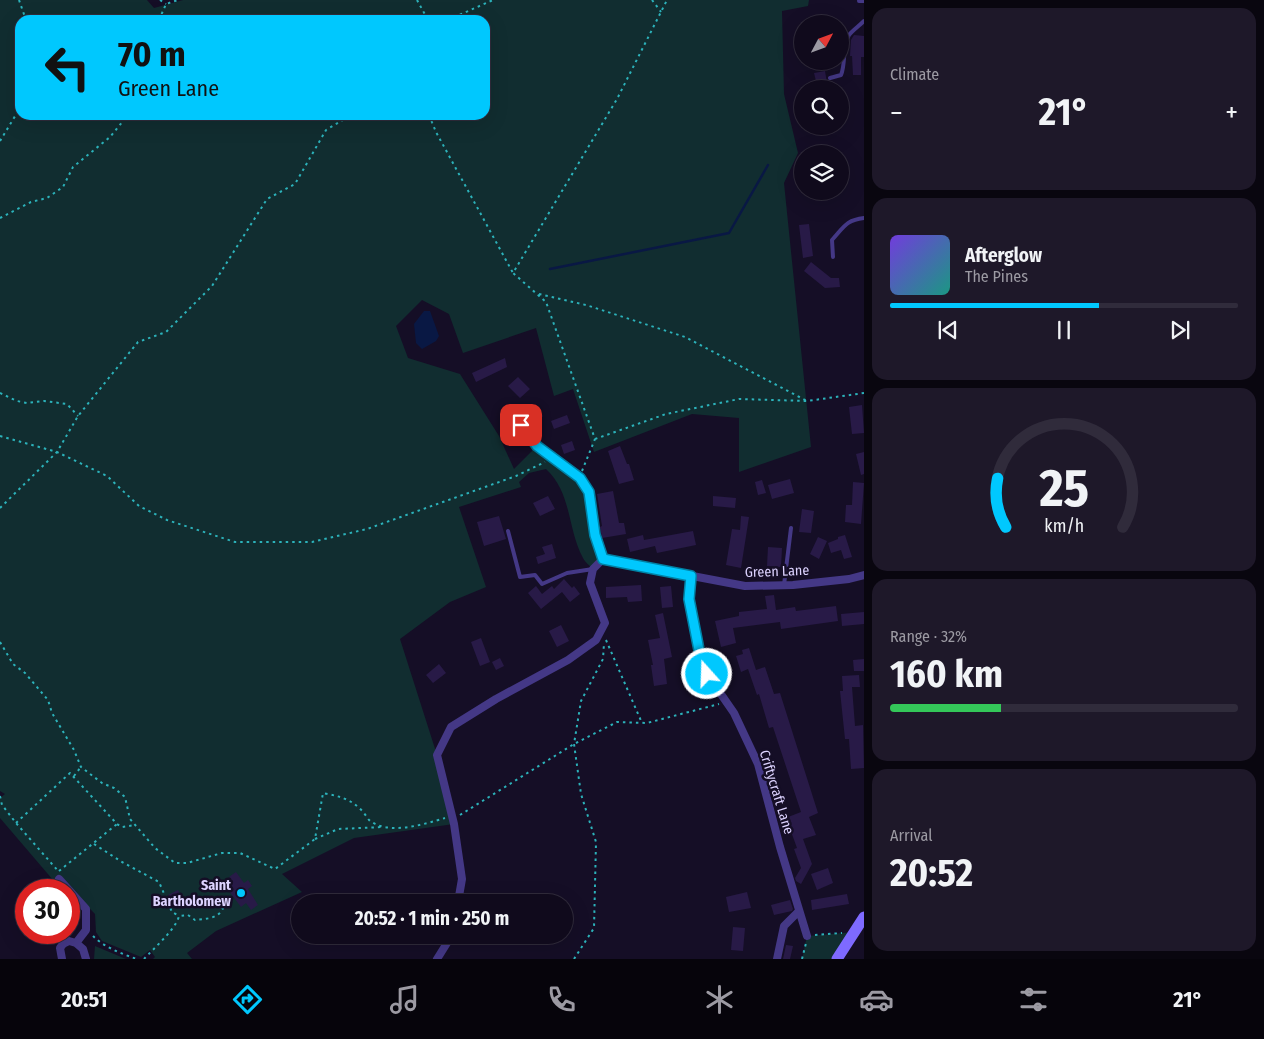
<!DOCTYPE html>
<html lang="en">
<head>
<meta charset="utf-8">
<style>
	body { margin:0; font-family:"Fira Sans Condensed",sans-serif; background:#1e1829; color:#f1f3f6; height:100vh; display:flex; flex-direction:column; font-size:19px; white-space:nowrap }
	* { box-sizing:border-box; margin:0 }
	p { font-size:16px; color:#9c9aa3 }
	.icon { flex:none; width:28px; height:28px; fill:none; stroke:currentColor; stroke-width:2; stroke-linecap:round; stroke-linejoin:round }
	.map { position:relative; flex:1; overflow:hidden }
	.sheet { display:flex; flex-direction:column; gap:8px; padding:8px; background:#09060f; width:400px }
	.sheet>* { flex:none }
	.banner { position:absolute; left:15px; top:15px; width:475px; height:105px; border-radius:15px; box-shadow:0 5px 20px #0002,0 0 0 1px #302b3b; background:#00c8fe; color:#111; overflow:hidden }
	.needle { width:32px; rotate:49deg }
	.tools { position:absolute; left:794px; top:15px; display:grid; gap:10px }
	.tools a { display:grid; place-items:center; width:55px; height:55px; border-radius:50%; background:#100a1c; box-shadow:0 5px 20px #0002,0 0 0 1px #302b3b; font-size:25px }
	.speed { position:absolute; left:15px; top:879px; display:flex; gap:10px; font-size:25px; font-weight:700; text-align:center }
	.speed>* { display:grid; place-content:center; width:65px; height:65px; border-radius:50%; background:#100a1c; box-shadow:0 5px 20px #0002,0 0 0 1px #302b3b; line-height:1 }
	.speed .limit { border:8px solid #d22; background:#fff; color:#111 }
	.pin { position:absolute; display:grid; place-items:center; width:42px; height:42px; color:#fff; margin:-21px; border-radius:10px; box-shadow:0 2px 8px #0006 }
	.me { position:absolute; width:55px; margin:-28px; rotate:340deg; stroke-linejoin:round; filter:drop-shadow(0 0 4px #0008) }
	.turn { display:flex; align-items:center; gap:18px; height:105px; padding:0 20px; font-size:22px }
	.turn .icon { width:65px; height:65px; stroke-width:2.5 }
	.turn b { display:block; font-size:35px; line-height:42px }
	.big { font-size:38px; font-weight:700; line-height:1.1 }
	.sheet .widget { flex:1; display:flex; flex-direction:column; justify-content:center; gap:8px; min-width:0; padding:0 18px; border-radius:15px; background:#1e1829 }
	.sheet .dial { align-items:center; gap:0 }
	.dial svg { height:130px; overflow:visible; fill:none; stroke:#302b3b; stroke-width:7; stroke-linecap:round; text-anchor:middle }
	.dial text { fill:#f1f3f6; stroke:none }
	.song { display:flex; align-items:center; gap:15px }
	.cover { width:60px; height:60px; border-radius:8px; background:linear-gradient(135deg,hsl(260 70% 55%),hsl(170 70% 35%)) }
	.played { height:5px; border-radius:2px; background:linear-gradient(90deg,#00c8fe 60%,#302b3b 60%) }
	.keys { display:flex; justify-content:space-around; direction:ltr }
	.heat { display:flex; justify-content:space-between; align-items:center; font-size:28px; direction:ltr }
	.charge { height:8px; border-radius:4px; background:linear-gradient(90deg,#34c759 32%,#302b3b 0) }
	.trip { position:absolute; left:291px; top:894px; width:282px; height:50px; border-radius:25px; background:#100a1c; box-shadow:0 5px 20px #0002,0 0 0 1px #302b3b; font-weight:700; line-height:50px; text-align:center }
	.tab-bar { display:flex; height:80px; justify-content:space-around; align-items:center; background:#06040b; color:#9c9aa3 }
	.tab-bar .icon { width:35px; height:35px }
	.tab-bar .active { color:#00c8fe }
	.tab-bar b { font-size:22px; color:#f1f3f6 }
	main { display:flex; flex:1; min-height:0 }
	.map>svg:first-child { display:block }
	.green { fill:#112d30; fill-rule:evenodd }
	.water { fill:#091844 }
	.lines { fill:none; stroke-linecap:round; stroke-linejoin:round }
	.stream { stroke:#091844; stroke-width:2.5 }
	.building { fill:#281a47 }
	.path { stroke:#2cb2ba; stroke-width:2; stroke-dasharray:2.5 4; stroke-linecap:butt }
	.lane { stroke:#443886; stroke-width:4 }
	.street { stroke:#443886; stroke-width:8 }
	.secondary { stroke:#7e6aff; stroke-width:11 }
	.route-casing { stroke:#0082a5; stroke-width:12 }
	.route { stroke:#00c8fe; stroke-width:9 }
	.poi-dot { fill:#00c8fe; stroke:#150e26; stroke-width:2 }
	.labels { text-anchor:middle; stroke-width:5; stroke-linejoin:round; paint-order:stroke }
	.street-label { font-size:14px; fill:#ddd3ff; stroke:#150e26 }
	.poi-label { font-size:14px; font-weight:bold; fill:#ddd3ff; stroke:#150e26; text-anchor:end }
</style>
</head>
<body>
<main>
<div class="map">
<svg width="864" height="959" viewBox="0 0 864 959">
	<rect width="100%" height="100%" fill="#150e26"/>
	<path class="green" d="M0,0h147l7,8 29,-8h626l-1,6 -26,5 2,83 14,59 -14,30 27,264 -72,25v-54l-47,-4 -98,38 -21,-63 -19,7 -18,-68 -73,25 -14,-39 -27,-14 -26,26 12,32 52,16 39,62 15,33 23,-23 43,32 9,14 14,67 -10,10c-3,-3 -8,-7 -10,-11 -16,-30 -11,-65 -37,-89l-17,4 -10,9 2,5 -62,20 27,80 -36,15 -50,37 37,116 17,69 -100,14 -72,36 20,18 -86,39 -29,22 5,6h-39l2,-2 -5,-7 -9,7 -39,-16 -6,-9 -1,-18 -31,-32 -11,-2 -53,-62v-20l5,-4 -5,-3zM20,20h465v95h-465z
		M855,932l-18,27h-35l5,-23z
		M95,946l31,13h-32z"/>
	<path class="water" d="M424,311h6l9,25 -3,5 -14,8 -6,-6 -2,-19z"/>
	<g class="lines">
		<path class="stream" d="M550,269l179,-36 39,-68"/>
	</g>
	<path class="building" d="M854,35l10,1v21h-3v18h-8l-1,-19h-2l1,-16z
		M825,71l3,18h-10l-4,-16z
		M809,224l4,32 -10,2 -4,-33z
		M811,262l20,16h8l1,9 -15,1 -21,-17z
		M505,358l2,9 -31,15 -4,-9z
		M518,377l12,12 -10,9 -12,-12z
		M862,405l2,28 -12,1 -3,-27z
		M537,410l6,6 -10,9 -6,-5z
		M567,415l3,8 -16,6 -3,-8z
		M572,441l3,9 -11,4 -3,-9z
		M620,446l7,18h2l5,16 -15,4 -11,-33z
		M864,452v22l-3,1 -5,-21z
		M790,479l4,14 -22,6 -4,-14z
		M762,480l4,13 -8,2 -3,-13z
		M853,482l11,1 -3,41 -16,-2 1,-17h6z
		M613,491l6,32h5l2,11 -24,4 -2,-11 2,-1 -5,-32z
		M548,496l7,13 -15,7 -7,-13z
		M713,496l23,2 -1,10 -22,-2z
		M802,509l12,2 -3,22 -12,-1z
		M499,516l7,23 -22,7 -7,-24z
		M741,516l8,1 -8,51 -15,-3 6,-36 8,1z
		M693,531l3,14 -39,8 -2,-7 -25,6 -3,-13 16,-4 1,5z
		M845,535l7,22 -8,2 -3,-9 -10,3 -3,-10 10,-4v-2z
		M818,537l9,4 -8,18 -9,-5z
		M552,544l4,14 -18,6 -2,-7 9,-3 -3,-7z
		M768,547l14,1 -1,19 -14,-1z
		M564,579l8,9 2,-2 6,8 -10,8 -8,-10 -21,17 -13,-16 8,-7 6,8 10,-8 2,3z
		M641,585l1,16 -14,1 -1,-5 -21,1v-11z
		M671,586l2,21 -11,1 -2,-21z
		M774,595l2,15 19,-3 1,4 40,-5 2,15 -57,8 -1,-7 -47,6 3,15 -15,4 -6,-26 24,-5v-4l28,-3 -2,-13z
		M864,612v12l-22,2 -1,-12z
		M663,613l9,44 -8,2 3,25 -13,2 -3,-21h2l-5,-25 12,-2 -5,-23z
		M561,625l8,16 -12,6 -8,-16z
		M481,638l9,24 -10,4 -9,-24z
		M749,648l7,22 9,-3 9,27 6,-1 38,120 -9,4 7,18 -13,4 9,25 -11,20 -5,-3 -1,-3 6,-10 -7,-19 3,-1 -8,-22 -3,1 -3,-8 18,-7 -28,-85 -4,1 -10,-34 -2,1 -9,-26 -7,3 -5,-16 7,-2 -1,-4z
		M500,658l4,8 -8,4 -4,-8z
		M864,659v12h-10l-1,-11z
		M439,664l7,9 -13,10 -7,-8z
		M859,675l1,12h-8l3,39 8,-1 1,43 -13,1 -2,-30h-4l-5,-48h3l-1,-15z
		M828,868l5,15 -16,7 -6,-16z
		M236,872l8,11 4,-3 4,6 -4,3 10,16 -7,5 -5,-7 -5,4 -15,-20 7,-4 -4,-6z
		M178,890l4,8 -10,5 -4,-8z
		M747,892l4,16 -22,4 -3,-15z
		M847,894l2,10 -37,6 -1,-10z
		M790,900l3,9 -1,2 -18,4 -3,-10z
		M733,927l12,1 -2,23 -12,-1z
		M786,945l7,1 -3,13h-7z"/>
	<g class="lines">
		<path class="path" d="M19,0l7,20
			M160,0l6,4
			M417,0l11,20
			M652,0l9,12
			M159,20l7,-16 12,-4
			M448,20l45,-20
			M429,115l7,17 77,141
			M0,141l20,-33
			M0,218l31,-16 16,-4 16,-11 10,-20 37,-30 18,-22
			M539,294l47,11 99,32 122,64
			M0,393l17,8 10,2 17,-2 23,3 11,12
			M0,436l57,16 50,24 32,30 28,14 68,22h77l55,-13 149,-53 29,-14
			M595,439l71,-25 73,-15 68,2 57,-8
			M582,471l13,-32 -49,-137 -33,-29 104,-174 50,-99
			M0,508l57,-56 21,-36 60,-74 28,-10 46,-46 55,-87 28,-15 31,-54 25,-15
			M606,640l36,83
			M0,642l13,22 12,9 23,27 4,13 22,37 7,17 21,16 12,5 11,9 5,22 25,29 20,15h12l35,-10h18l35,16 40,-30 8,-46c14,3 26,5 36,15 4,3 7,8 10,12 19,16 56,4 76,-2
			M74,776l6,-8
			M0,796l2,9 14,18 43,49
			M460,815l114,-71 43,-22 30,1 72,-19
			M16,823l54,-50 47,51 5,3 13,-2
			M315,839l23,-10 45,-2
			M94,844l28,18 37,20 13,30 7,4
			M59,871l58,-47
			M815,935l27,-2
			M93,936c11,11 29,18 44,23
			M144,959c10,-11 32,-30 35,-43l9,-1 7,5c9,-1 22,-1 27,-10 3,-5 4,-10 9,-14
			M574,959l20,-31 2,-86 -15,-48 -7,-50 7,-43 22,-42 1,-16
			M802,959l4,-16"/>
		<path class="lane" d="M859,1h5
			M830,78l11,-3c5,-12 1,-28 8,-40 4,-5 10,-9 15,-14
			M833,257l-1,-17c12,-13 14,-20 32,-22
			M508,531l12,46 15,-2 7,9 25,-11 26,-4
			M784,585l7,-57"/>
		<path class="street" d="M521,425l16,21 43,32 9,14 6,43 8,24
			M603,559l142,27 48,-1 56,-6 15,-4
			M691,576l-2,23 10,56 8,19 27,39 24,51 22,83 27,89
			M59,879l27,30v21l-10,13 -7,-2 -6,3 -3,4 2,11
			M458,902l4,-23 -8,-55 -17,-69 14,-28 45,-28 72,-39 28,-20 9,-17 -15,-40 3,-14 10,-10
			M76,943l7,6 3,10
			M437,959l15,-24
			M777,959l7,-33 15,-15"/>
		<path class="secondary" d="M837,959l27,-42"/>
	</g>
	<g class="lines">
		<g class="route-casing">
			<path id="route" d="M521,425l16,21 43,32 9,14 6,43 8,24 88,17 -2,23 11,56 7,19"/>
		</g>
		<use href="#route" class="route"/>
	</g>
	<circle class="poi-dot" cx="241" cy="893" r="5"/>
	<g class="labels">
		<g class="street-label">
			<text transform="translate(777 571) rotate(-2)" y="5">Green Lane</text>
			<text transform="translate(777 792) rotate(73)" y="5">Criftycraft Lane</text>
		</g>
		<g class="poi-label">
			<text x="231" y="890">Saint<tspan x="231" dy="16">Bartholomew</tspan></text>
		</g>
	</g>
</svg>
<div class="tools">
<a><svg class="needle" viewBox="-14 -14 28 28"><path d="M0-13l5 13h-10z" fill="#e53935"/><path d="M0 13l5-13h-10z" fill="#9c9aa3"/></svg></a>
<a><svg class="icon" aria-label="search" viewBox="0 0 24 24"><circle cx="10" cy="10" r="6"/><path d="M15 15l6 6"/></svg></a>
<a><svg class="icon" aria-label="layers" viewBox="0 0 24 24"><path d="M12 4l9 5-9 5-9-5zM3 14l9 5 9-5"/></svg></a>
</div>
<div class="speed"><div class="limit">30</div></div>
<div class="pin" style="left:521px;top:425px;background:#d93025"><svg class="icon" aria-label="arrive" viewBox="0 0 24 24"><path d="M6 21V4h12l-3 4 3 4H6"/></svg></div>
<svg class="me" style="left:707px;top:674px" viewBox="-20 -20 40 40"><circle r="17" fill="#00c8fe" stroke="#fff" stroke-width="3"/><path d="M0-11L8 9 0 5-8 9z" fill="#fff"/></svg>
<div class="trip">20:52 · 1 min · 250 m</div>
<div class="banner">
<div class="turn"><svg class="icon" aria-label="left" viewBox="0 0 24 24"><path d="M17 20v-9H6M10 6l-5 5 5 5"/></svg><div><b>70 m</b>Green Lane</div></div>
</div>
</div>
<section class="sheet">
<div class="widget"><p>Climate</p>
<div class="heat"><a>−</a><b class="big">21°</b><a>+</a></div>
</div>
<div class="widget">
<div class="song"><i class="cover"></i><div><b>Afterglow</b><p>The Pines</p></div></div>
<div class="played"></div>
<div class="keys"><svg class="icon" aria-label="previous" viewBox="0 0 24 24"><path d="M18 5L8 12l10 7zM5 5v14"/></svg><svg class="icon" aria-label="pause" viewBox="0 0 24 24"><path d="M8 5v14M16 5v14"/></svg><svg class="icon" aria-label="next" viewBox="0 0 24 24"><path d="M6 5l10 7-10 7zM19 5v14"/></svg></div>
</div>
<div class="widget dial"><svg viewBox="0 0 100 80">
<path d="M14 69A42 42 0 1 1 86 69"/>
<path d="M14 69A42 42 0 0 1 9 39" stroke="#00c8fe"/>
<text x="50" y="56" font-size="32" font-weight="700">25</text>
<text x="50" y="72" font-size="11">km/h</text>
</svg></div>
<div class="widget"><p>Range · 32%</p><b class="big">160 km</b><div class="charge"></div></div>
<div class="widget"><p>Arrival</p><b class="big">20:52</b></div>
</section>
</main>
<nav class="tab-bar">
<b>20:51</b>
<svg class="icon active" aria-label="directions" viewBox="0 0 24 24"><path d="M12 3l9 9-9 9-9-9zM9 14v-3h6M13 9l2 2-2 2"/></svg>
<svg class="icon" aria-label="music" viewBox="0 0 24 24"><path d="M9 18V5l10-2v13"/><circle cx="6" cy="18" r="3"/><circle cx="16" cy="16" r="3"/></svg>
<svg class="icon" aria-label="phone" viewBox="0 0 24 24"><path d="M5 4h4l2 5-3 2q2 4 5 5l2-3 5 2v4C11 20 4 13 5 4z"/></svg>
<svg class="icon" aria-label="climate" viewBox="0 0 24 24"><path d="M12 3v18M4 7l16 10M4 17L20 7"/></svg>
<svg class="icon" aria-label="car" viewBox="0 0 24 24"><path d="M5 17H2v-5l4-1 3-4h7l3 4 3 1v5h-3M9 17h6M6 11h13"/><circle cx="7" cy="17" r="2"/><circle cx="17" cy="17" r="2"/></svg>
<svg class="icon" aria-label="filters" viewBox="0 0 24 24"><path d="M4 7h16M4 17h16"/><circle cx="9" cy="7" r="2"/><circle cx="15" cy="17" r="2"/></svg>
<b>21°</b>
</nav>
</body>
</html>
